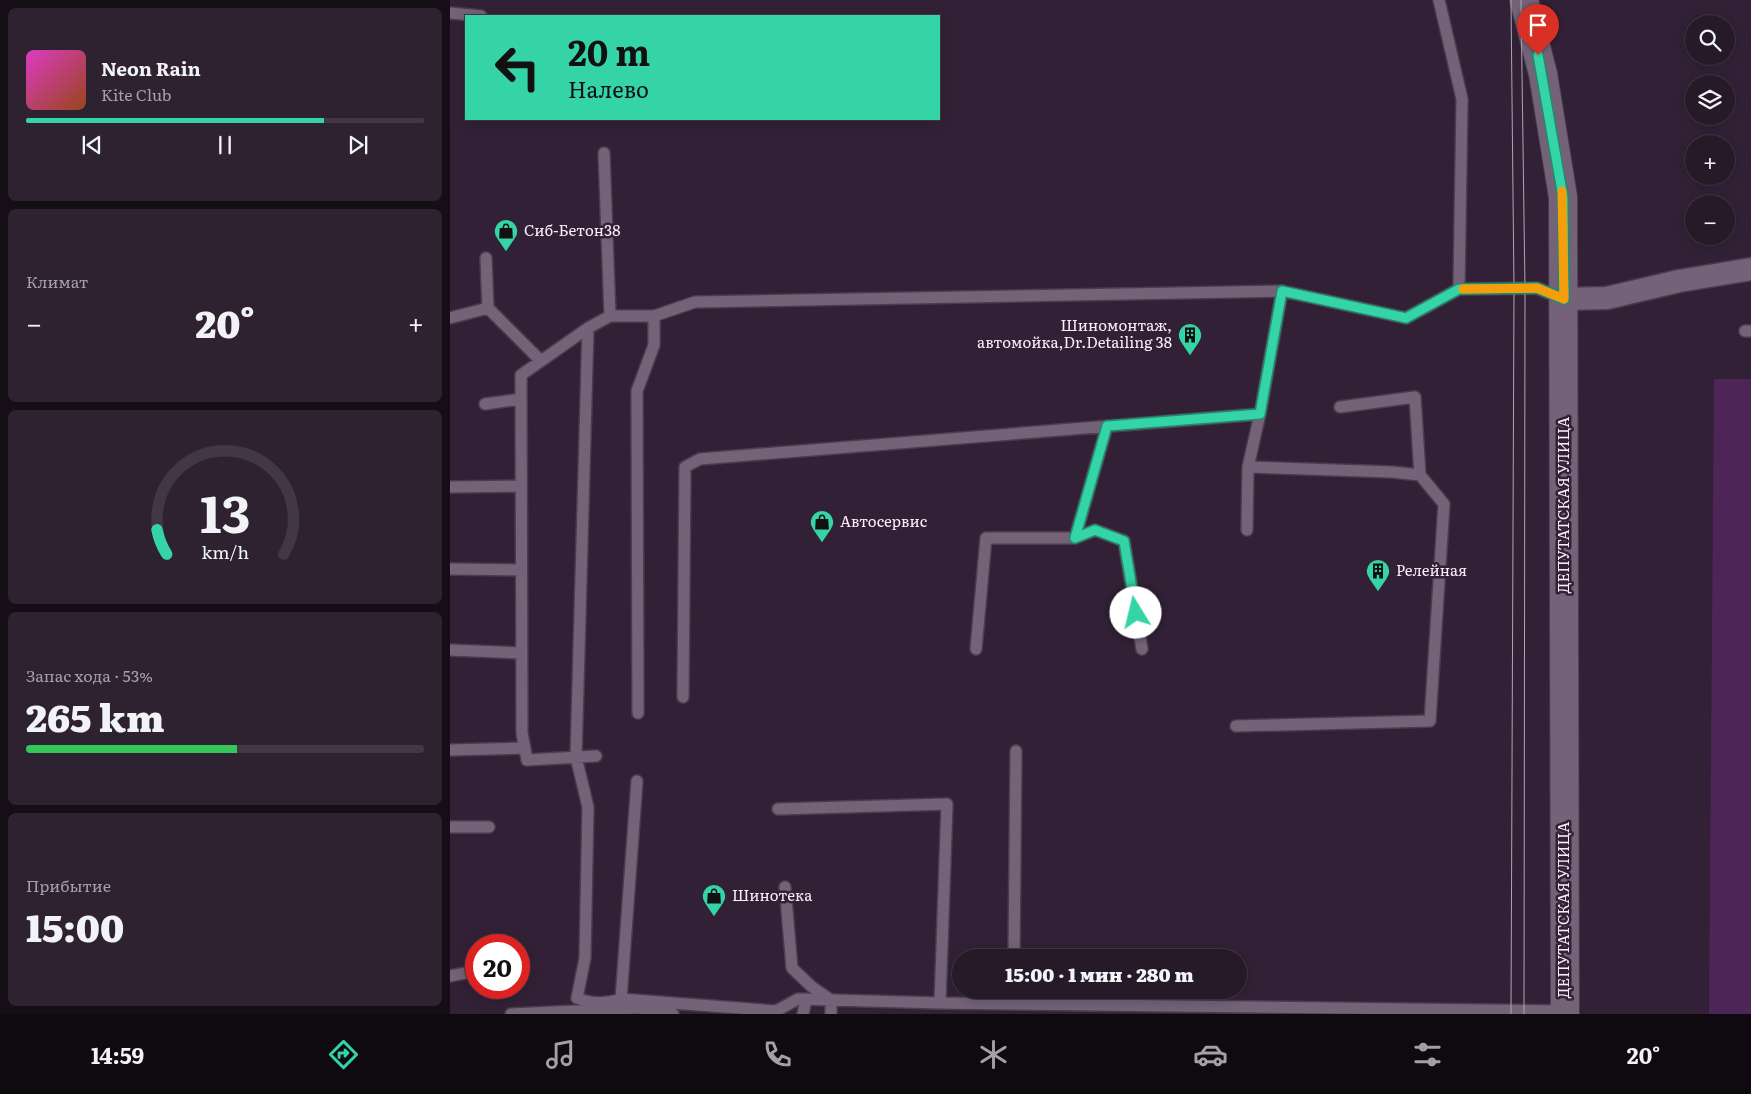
<!DOCTYPE html>
<html lang="ru">
<head>
<meta charset="utf-8">
<style>
	body { margin:0; font-family:Literata,serif; background:#2e2230; color:#f1f3f6; height:100vh; display:flex; flex-direction:column; font-size:19px; white-space:nowrap }
	* { box-sizing:border-box; margin:0 }
	p { font-size:16px; color:#a4a0a8 }
	.icon { flex:none; width:28px; height:28px; fill:none; stroke:currentColor; stroke-width:2; stroke-linecap:round; stroke-linejoin:round }
	.map { position:relative; flex:1; overflow:hidden }
	.sheet { display:flex; flex-direction:column; gap:8px; padding:8px; background:#150e16; width:450px }
	.sheet>* { flex:none }
	.guide { position:absolute; left:15px; top:15px; width:475px; height:105px; border-radius:0px; box-shadow:0 2px 12px #0003,0 0 0 1px #423845; background:#35d4a7; color:#111; overflow:hidden }
	.controls { position:absolute; left:1235px; top:15px; display:grid; gap:10px }
	.controls a { display:grid; place-items:center; width:50px; height:50px; border-radius:50%; background:#261928; box-shadow:0 2px 12px #0003,0 0 0 1px #423845; font-size:25px }
	.speed { position:absolute; left:15px; top:934px; display:flex; gap:10px; font-size:25px; font-weight:700; text-align:center }
	.speed>* { display:grid; place-content:center; width:65px; height:65px; border-radius:50%; background:#261928; box-shadow:0 2px 12px #0003,0 0 0 1px #423845; line-height:1 }
	.speed .limit { border:8px solid #d22; background:#fff; color:#111 }
	.pin { position:absolute; display:grid; place-items:center; width:42px; height:42px; color:#fff; margin:-51px -21px; border-radius:50% 50% 50% 0; rotate:-45deg; box-shadow:0 0 5px #0007 }
	.pin .icon { rotate:45deg }
	.me { position:absolute; width:55px; margin:-28px; rotate:351deg; stroke-linejoin:round; filter:drop-shadow(0 0 4px #0008) }
	.turn { display:flex; align-items:center; gap:18px; height:105px; padding:0 20px; font-size:22px }
	.turn .icon { width:65px; height:65px; stroke-width:2.5 }
	.turn b { display:block; font-size:35px; line-height:42px }
	.big { font-size:38px; font-weight:800; line-height:1.1 }
	.sheet .card { flex:1; display:flex; flex-direction:column; justify-content:center; gap:8px; min-width:0; padding:0 18px; border-radius:8px; background:#2e2230 }
	.sheet .dial { align-items:center; gap:0 }
	.dial svg { height:130px; overflow:visible; fill:none; stroke:#423845; stroke-width:7; stroke-linecap:round; text-anchor:middle }
	.dial text { fill:#f1f3f6; stroke:none }
	.song { display:flex; align-items:center; gap:15px }
	.cover { width:60px; height:60px; border-radius:8px; background:linear-gradient(135deg,hsl(310 70% 55%),hsl(20 70% 35%)) }
	.played { height:5px; border-radius:2px; background:linear-gradient(90deg,#35d4a7 75%,#423845 75%) }
	.keys { display:flex; justify-content:space-around; direction:ltr }
	.heat { display:flex; justify-content:space-between; align-items:center; font-size:28px; direction:ltr }
	.charge { height:8px; border-radius:4px; background:linear-gradient(90deg,#34c759 53%,#423845 0) }
	.trip { position:absolute; left:502px; top:949px; width:295px; height:50px; border-radius:25px; background:#261928; box-shadow:0 2px 12px #0003,0 0 0 1px #423845; font-weight:800; line-height:50px; text-align:center }
	.tab-bar { display:flex; height:80px; justify-content:space-around; align-items:center; background:#0f0a10; color:#a4a0a8 }
	.tab-bar .icon { width:35px; height:35px }
	.tab-bar .selected { color:#35d4a7 }
	.tab-bar b { font-size:22px; color:#f1f3f6 }
	main { display:flex; flex:1; min-height:0 }
	.map>svg:first-child { display:block }
	.green { fill:#4d2557 }
	.lines { fill:none; stroke-linecap:round; stroke-linejoin:round }
	.lane-casing { stroke:#4a3c4e; stroke-width:14 }
	.street-casing { stroke:#4a3c4e; stroke-width:25 }
	.secondary-casing { stroke:#4a3c4e; stroke-width:30 }
	.lane { stroke:#746279; stroke-width:11 }
	.street { stroke:#746279; stroke-width:22 }
	.secondary { stroke:#746279; stroke-width:28 }
	.tram { stroke:#b0a3b3; stroke-width:1 }
	.route-casing { stroke:#228a6d; stroke-width:12 }
	.route { stroke:#35d4a7; stroke-width:9 }
	.slow { stroke:#f59e0b; stroke-width:9 }
	.labels { text-anchor:middle; stroke-width:5; stroke-linejoin:round; paint-order:stroke }
	.poi-label { font-size:15px; fill:#f9effc; stroke:#322136; text-anchor:start }
	.street-label { font-size:15px; fill:#f9effc; stroke:#322136 }
</style>
</head>
<body>
<main>
<section class="sheet">
<div class="card">
<div class="song"><i class="cover"></i><div><b>Neon Rain</b><p>Kite Club</p></div></div>
<div class="played"></div>
<div class="keys"><svg class="icon" aria-label="previous" viewBox="0 0 24 24"><path d="M18 5L8 12l10 7zM5 5v14"/></svg><svg class="icon" aria-label="pause" viewBox="0 0 24 24"><path d="M8 5v14M16 5v14"/></svg><svg class="icon" aria-label="next" viewBox="0 0 24 24"><path d="M6 5l10 7-10 7zM19 5v14"/></svg></div>
</div>
<div class="card"><p>Климат</p>
<div class="heat"><a>−</a><b class="big">20°</b><a>+</a></div>
</div>
<div class="card dial"><svg viewBox="0 0 100 80">
<path d="M14 69A42 42 0 1 1 86 69"/>
<path d="M14 69A42 42 0 0 1 8 54" stroke="#35d4a7"/>
<text x="50" y="56" font-size="32" font-weight="700">13</text>
<text x="50" y="72" font-size="11">km/h</text>
</svg></div>
<div class="card"><p>Запас хода · 53%</p><b class="big">265 km</b><div class="charge"></div></div>
<div class="card"><p>Прибытие</p><b class="big">15:00</b></div>
</section>
<div class="map">
<svg width="1301" height="1014" viewBox="0 0 1301 1014">
	<rect width="100%" height="100%" fill="#322136"/>
	<path class="green" d="M1264,379h37v635h-42z"/>
	<g class="lines">
		<g class="lane-casing">
			<path id="lane" d="M989,0l23,99 -3,190
				M0,13l31,3
				M36,258l2,50
				M160,316h44l41,-14 587,-11 124,27 53,-29 78,-1 26,11
				M0,318l38,-10 53,53
				M138,328l-12,429 12,50 -3,151 -8,40c14,6 30,6 44,1
				M1295,331h6
				M35,404l36,-5
				M890,407l75,-10 5,78
				M0,487l71,-1
				M797,530l1,-63 12,-53
				M625,538l32,-112
				M0,569l71,1
				M526,649l10,-111h89l20,-8 29,11 18,108
				M0,650l72,3
				M233,697l2,-230 15,-8 560,-45 22,-123
				M188,713l-1,-322 17,-46v-29
				M786,726l194,-5 14,-217 -24,-29 -28,-3 -144,-5
				M0,750l75,-2
				M146,756l-69,4 -5,-27 -1,-358 67,-47 22,-12 -6,-163
				M187,781l-16,218 155,12 22,-12 142,4 625,8
				M328,809l169,-5 -7,199
				M0,827h39
				M335,887l7,81 20,19 19,13v14
				M564,958l2,-207
				M0,976l26,-5
				M563,1004v-14
				M61,1014l128,-6 34,6
				M353,1014l3,-14"/>
		</g>
		<g class="street-casing">
			<path id="street" d="M1114,299l43,-1 72,-17 72,-12"/>
		</g>
		<g class="secondary-casing">
			<path id="secondary" d="M1074,0l19,74 20,123 2,817"/>
		</g>
		<use href="#lane" class="lane"/>
		<use href="#street" class="street"/>
		<use href="#secondary" class="secondary"/>
		<path class="tram" d="M1061,0l3,289 -3,725
			M1071,0l4,289 -1,725"/>
	</g>
	<g class="lines">
		<g class="route-casing">
			<path id="route" d="M686,613l-12,-72 -29,-11 -20,8 32,-112 153,-12 22,-123 124,27 53,-29 78,-1 27,11 -1,-102 -25,-142"/>
		</g>
		<use href="#route" class="route"/>
		<path class="slow" d="M1013,289l74,-1 27,11 -2,-108"/>
	</g>
	<defs>
		<g id="shop-pin" transform="scale(1.25)"><path d="M0 17L-7.5 6A9.5 9.5 0 1 1 7.5 6Z" fill="#35d4a7" stroke="#322136"/><path d="M-5-2.5h2.3a2.7 3.5 0 0 1 5.4 0H5L5.5 6h-11ZM-1.5-2.5h3a1.5 2.3 0 0 0-3 0Z" fill="#111"/></g>
		<g id="building-pin" transform="scale(1.25)"><path d="M0 17L-7.5 6A9.5 9.5 0 1 1 7.5 6Z" fill="#35d4a7" stroke="#322136"/><path d="M-4-6H4V6H1V3H-1V6H-4ZM-2.5-4.3h1.7v1.8h-1.7ZM.8-4.3h1.7v1.8H.8ZM-2.5-1h1.7V.8h-1.7ZM.8-1h1.7V.8H.8Z" fill="#111"/></g>
	</defs>
	<g fill-rule="evenodd">
		<use href="#shop-pin" x="56" y="231"/>
		<use href="#building-pin" x="740" y="335"/>
		<use href="#shop-pin" x="372" y="522"/>
		<use href="#building-pin" x="928" y="571"/>
		<use href="#shop-pin" x="264" y="896"/>
	</g>
	<g class="labels">
		<g class="poi-label">
			<text x="74" y="236">Сиб-Бетон38</text>
			<text x="722" y="331" text-anchor="end">Шиномонтаж,<tspan x="722" dy="17">автомойка,Dr.Detailing 38</tspan></text>
			<text x="390" y="527">Автосервис</text>
			<text x="946" y="576">Релейная</text>
			<text x="282" y="901">Шинотека</text>
		</g>
		<g class="street-label">
			<text transform="translate(1114 505) rotate(-90)" y="5">ДЕПУТАТСКАЯ УЛИЦА</text>
			<text transform="translate(1114 910) rotate(-90)" y="5">ДЕПУТАТСКАЯ УЛИЦА</text>
		</g>
	</g>
</svg>
<div class="controls">
<a><svg class="icon" aria-label="search" viewBox="0 0 24 24"><circle cx="10" cy="10" r="6"/><path d="M15 15l6 6"/></svg></a>
<a><svg class="icon" aria-label="layers" viewBox="0 0 24 24"><path d="M12 4l9 5-9 5-9-5zM3 14l9 5 9-5"/></svg></a>
<a>+</a>
<a>−</a>
</div>
<div class="speed"><div class="limit">20</div></div>
<div class="pin" style="left:1088px;top:55px;background:#d93025"><svg class="icon" aria-label="arrive" viewBox="0 0 24 24"><path d="M6 21V4h12l-3 4 3 4H6"/></svg></div>
<svg class="me" style="left:686px;top:613px" viewBox="-20 -20 40 40"><circle r="19" fill="#fff"/><path d="M0-13L10 11 0 6-10 11z" fill="#35d4a7"/></svg>
<div class="trip">15:00 · 1 мин · 280 m</div>
<div class="guide">
<div class="turn"><svg class="icon" aria-label="left" viewBox="0 0 24 24"><path d="M17 20v-9H6M10 6l-5 5 5 5"/></svg><div><b>20 m</b>Налево</div></div>
</div>
</div>
</main>
<nav class="tab-bar">
<b>14:59</b>
<svg class="icon selected" aria-label="directions" viewBox="0 0 24 24"><path d="M12 3l9 9-9 9-9-9zM9 14v-3h6M13 9l2 2-2 2"/></svg>
<svg class="icon" aria-label="music" viewBox="0 0 24 24"><path d="M9 18V5l10-2v13"/><circle cx="6" cy="18" r="3"/><circle cx="16" cy="16" r="3"/></svg>
<svg class="icon" aria-label="phone" viewBox="0 0 24 24"><path d="M5 4h4l2 5-3 2q2 4 5 5l2-3 5 2v4C11 20 4 13 5 4z"/></svg>
<svg class="icon" aria-label="climate" viewBox="0 0 24 24"><path d="M12 3v18M4 7l16 10M4 17L20 7"/></svg>
<svg class="icon" aria-label="car" viewBox="0 0 24 24"><path d="M5 17H2v-5l4-1 3-4h7l3 4 3 1v5h-3M9 17h6M6 11h13"/><circle cx="7" cy="17" r="2"/><circle cx="17" cy="17" r="2"/></svg>
<svg class="icon" aria-label="filters" viewBox="0 0 24 24"><path d="M4 7h16M4 17h16"/><circle cx="9" cy="7" r="2"/><circle cx="15" cy="17" r="2"/></svg>
<b>20°</b>
</nav>
</body>
</html>
